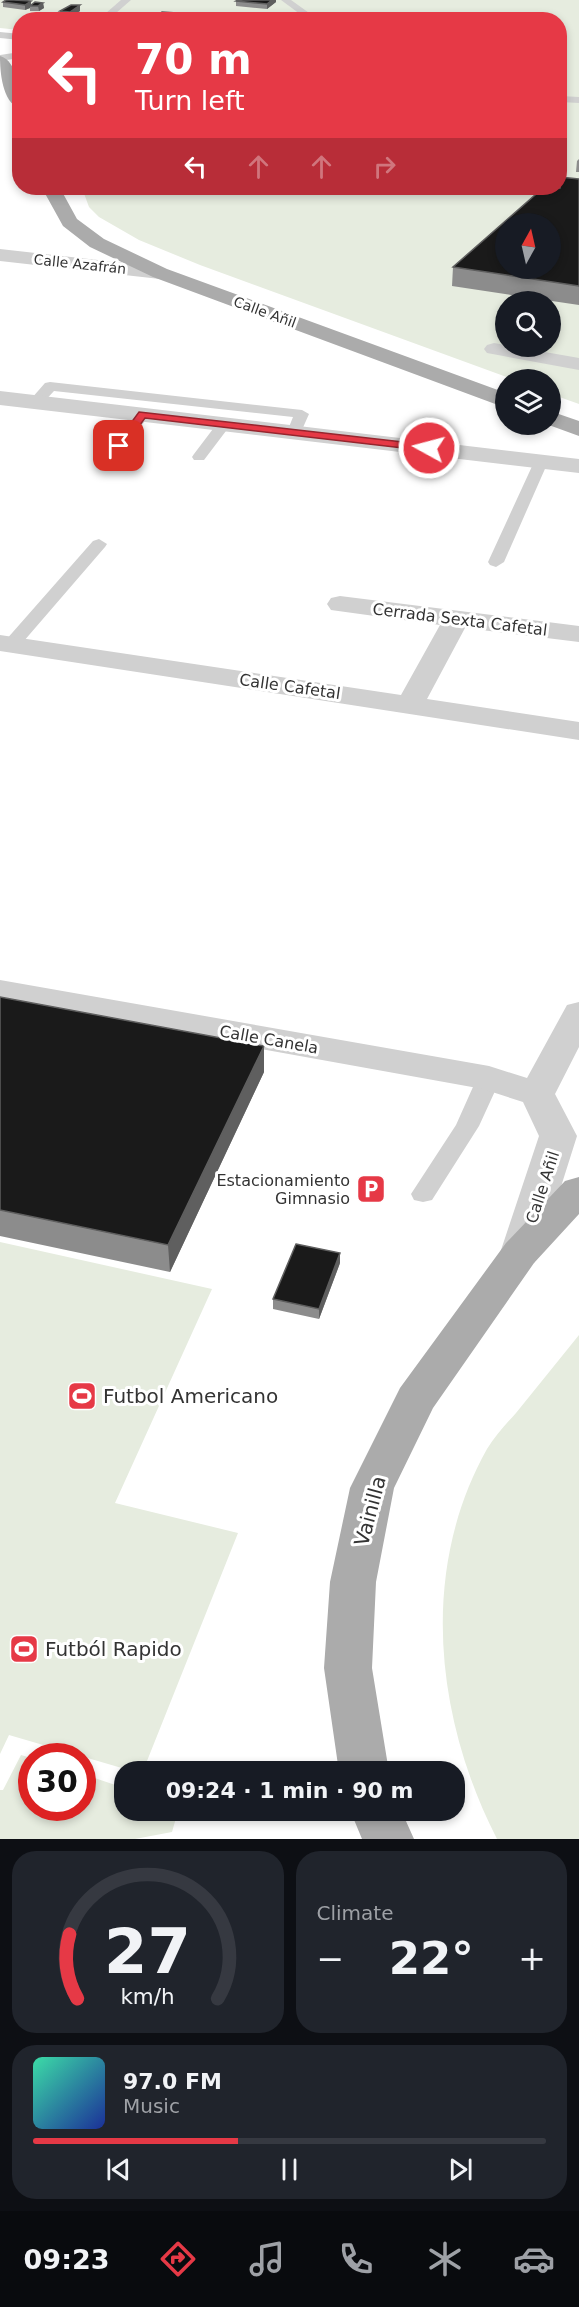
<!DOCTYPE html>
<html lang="en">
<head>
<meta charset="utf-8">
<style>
	body { margin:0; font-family:"DejaVu Sans",sans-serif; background:#20242c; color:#f1f3f6; height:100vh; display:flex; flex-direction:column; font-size:22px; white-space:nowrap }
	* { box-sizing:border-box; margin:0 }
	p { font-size:20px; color:#9ea1a6 }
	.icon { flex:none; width:33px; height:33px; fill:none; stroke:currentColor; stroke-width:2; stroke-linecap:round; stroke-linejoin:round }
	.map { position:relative; height:1839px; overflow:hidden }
	.drawer { display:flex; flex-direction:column; gap:12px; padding:12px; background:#0d0f14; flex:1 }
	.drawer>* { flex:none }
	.hud { position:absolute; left:12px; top:12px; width:555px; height:183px; border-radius:24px; box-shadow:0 3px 9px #0003; background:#e63946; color:#fff; overflow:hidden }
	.needle { width:39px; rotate:8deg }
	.buttons { position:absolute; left:495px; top:213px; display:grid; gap:12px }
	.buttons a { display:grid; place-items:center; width:66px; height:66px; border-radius:50%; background:#171b24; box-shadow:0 3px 9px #0003; font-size:30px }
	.speed { position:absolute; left:18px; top:1743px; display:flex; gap:12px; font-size:30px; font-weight:700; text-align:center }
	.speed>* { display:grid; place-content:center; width:78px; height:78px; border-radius:50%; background:#171b24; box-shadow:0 3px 9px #0003; line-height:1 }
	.speed .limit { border:9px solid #d22; background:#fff; color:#111 }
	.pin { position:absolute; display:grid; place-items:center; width:51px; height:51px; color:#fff; margin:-26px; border-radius:12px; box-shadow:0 3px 9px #0006 }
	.me { position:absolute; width:66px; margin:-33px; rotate:277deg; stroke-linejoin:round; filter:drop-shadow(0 0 4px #0008) }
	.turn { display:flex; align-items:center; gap:21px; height:126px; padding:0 24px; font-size:27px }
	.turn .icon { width:78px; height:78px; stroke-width:2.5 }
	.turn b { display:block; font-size:42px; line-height:51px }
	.lanes { display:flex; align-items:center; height:57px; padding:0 24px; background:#0003; justify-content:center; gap:30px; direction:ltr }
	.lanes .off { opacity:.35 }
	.big { font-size:45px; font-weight:600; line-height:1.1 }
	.drawer .card { flex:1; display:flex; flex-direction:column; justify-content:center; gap:9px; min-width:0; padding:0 21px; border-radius:24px; background:#20242c }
	.drawer .dial { align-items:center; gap:0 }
	.dial svg { height:156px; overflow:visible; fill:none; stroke:#363941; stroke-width:7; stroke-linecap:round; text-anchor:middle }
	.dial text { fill:#f1f3f6; stroke:none }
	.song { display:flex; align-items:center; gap:18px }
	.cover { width:72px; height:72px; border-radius:9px; background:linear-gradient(135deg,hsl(160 70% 55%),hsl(230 70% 35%)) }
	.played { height:6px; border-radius:3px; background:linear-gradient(90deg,#e63946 40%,#363941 40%) }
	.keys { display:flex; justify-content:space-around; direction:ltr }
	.heat { display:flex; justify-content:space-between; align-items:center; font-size:33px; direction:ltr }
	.drawer .tiles { flex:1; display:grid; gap:12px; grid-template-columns:1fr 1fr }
	.card:last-child { grid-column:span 2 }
	.trip { position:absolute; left:114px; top:1761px; width:351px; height:60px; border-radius:24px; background:#171b24; box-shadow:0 3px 9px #0003; font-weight:600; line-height:60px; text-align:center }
	.dock { display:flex; height:96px; justify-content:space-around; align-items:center; background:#090b0e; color:#9ea1a6 }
	.dock .icon { width:42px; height:42px }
	.dock .on { color:#e63946 }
	.dock b { font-size:27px; color:#f1f3f6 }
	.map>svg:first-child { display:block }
	.green { fill:#e6ecdf; fill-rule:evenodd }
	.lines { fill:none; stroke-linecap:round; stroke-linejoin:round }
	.service { fill:#d0d0d0; fill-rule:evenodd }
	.pedestrian { fill:#d0d0d0; fill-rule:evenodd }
	.minor { fill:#d0d0d0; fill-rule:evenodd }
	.primary { fill:#ababab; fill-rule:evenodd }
	.wall { fill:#8c8c8c }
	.shaded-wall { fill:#5f5f5f }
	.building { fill:#1a1a1a; stroke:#5f5f5f; stroke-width:1.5; fill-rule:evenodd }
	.route { fill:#e63946; stroke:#96252e; stroke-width:1.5 }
	.labels { text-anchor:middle; stroke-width:6; stroke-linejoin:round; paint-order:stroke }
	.far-street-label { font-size:14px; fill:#333; stroke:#fff }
	.street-label { font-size:16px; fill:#333; stroke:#fff }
	.poi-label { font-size:16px; fill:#333; stroke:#fff; text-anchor:end }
	.near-poi-label { font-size:20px; fill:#333; stroke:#fff; text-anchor:start }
	.near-street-label { font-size:20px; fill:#333; stroke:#fff }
</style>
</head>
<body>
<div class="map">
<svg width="579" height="1839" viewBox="0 0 579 1839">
	<rect width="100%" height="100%" fill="#fff"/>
	<path class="green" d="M0,0h579v404l-28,-10 -1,-14 -38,-1 -312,-114 -61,-25 -40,-23 -10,-10 -7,-19h478v-168h-540l-1,10 -19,-2zM506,224h44v44h-44zM506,302h44v44h-44z
		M0,1242l212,47 -97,214 123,30 -95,238h-11l-123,-36 -9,19z
		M579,1335v504h-82c-62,-121 -78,-269 -10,-390 8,-13 19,-25 29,-36 21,-26 42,-52 63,-78z
		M21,1755l10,3 1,50h50l1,-34 41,14v22l54,1 -6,21 -37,7h-135v-49h3z"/>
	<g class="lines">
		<path class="service" d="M121,0h10l-23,20h-10z
			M281,0h10l28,20h-11z
			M0,32l20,2v6l-20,-2z
			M20,52v6l-20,3v-6z
			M560,96l19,1v6l-19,-1z
			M50,382l252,28 7,4 -8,18 -7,4 -7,-4 6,-15 -239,-26 -13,14h-10v-6l14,-16z
			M143,410l7,4 -36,49h-10l-2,-3 2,-3 34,-46z
			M224,420l5,1 2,3 -2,3 -25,33h-10l-2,-3 2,-3 25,-33z
			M541,458l7,4 -44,100 -8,5 -6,-2 -2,-3 46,-100z
			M99,539l8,5 -2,3 -88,102h-12l-3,-4 3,-4 88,-100z
			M489,1071l8,2 4,5 -22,48 -47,74 -9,2 -9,-2 -3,-6 45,-69 21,-47 4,-5z"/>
		<path class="pedestrian" d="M494,343l85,15v12l-92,-17 -3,-4 3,-4z"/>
		<path class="minor" d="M0,249l160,18 10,6 -10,6 -160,-18z
			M0,391l579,68v14l-579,-68z
			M340,596l239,30v16l-114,-14 -38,71 152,23v18l-579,-89v-16l401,60 39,-70 -109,-15 -4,-6 4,-6z
			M0,980l489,86 38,12 40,-73 12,-3v45l-24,47 22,42 -37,117 -6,10 -14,4 -14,-4 -6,-10 39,-117 -16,-34 -40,-13 -483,-87z"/>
		<path class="primary" d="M0,56c18,5 20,37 20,52 -18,-5 -20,-37 -20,-52z
			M42,188h18l17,31 27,20 63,30 339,124v15l-353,-131 -63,-30 -27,-21z
			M550,411l29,10v15l-33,-12h4z
			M579,1177v37l-45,49 -101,145 -39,80 -18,94 -4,86 17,104h-50l-15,-104 6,-86 20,-94 50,-100 106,-145 59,-62z
			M350,1810h51l13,29h-52z"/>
	</g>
	<path class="wall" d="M238,0h38v2l-9,7 -31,-3v-5z
		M31,1v3l12,-1 1,5 -5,3h-9v-3l-5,2 -22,-3v-5z
		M60,11h20l-10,6 -10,-1z
		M579,159v13h-3l1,-11z
		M579,179v126l-127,-19 1,-19z
		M0,997l264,75 -94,200 -170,-36z
		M340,1263l-21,56 -46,-10v-10z"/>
	<path class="shaded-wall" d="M272,0h4v2l-9,7v-5z
		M31,1v5h-1v2l-5,2v-5z
		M43,3l1,5 -5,3 -1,-5z
		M80,5v6l-10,6v-5z
		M191,14v6h-6z
		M264,1046v26l-94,200 -2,-27z
		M340,1253v10l-21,56v-10z"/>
	<path class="building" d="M6,0h8l17,1 -6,4 -22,-3z
		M238,0h34l-5,4 -31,-3z
		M35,2l8,1 -5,3h-8z
		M71,5h9l-10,7 -10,-1z
		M162,12l29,2 -6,6h-32z
		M560,177l19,2v107l-126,-19 90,-79h17zM506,224h44v44h-44z
		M0,997l264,49 -96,199 -168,-35z
		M296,1244l44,9 -21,56 -46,-10z"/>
	<path class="route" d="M139,412l290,33 5,3 -5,3 -284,-33 -22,30h-7l-2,-2z"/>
	<defs>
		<g id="parking-square" transform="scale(1.5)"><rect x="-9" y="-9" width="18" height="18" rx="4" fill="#e63946" stroke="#fff"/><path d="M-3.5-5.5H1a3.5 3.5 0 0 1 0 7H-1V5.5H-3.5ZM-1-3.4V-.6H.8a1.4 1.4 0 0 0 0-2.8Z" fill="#fff"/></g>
		<g id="stadium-square" transform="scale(1.5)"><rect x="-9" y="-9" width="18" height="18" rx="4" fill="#e63946" stroke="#fff"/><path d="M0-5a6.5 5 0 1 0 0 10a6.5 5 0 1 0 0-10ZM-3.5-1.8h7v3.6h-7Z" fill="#fff"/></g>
	</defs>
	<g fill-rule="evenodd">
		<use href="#parking-square" x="371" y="1189"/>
		<use href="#stadium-square" x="82" y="1396"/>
		<use href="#stadium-square" x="24" y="1649"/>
	</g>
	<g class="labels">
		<g class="far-street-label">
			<text transform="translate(80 264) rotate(6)" y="5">Calle Azafrán</text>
			<text transform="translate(265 312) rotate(20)" y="5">Calle Añil</text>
		</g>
		<g class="street-label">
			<text transform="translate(460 619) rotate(7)" y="6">Cerrada Sexta Cafetal</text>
			<text transform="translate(290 686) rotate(8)" y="6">Calle Cafetal</text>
			<text transform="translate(269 1039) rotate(10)" y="6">Calle Canela</text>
			<text transform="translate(542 1187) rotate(-72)" y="6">Calle Añil</text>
		</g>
		<g class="poi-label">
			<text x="350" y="1186">Estacionamiento<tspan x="350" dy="18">Gimnasio</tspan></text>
		</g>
		<g class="near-poi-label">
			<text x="103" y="1403">Futbol Americano</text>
			<text x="45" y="1656">Futból Rapido</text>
		</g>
		<g class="near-street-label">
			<text transform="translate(370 1511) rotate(-75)" y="7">Vainilla</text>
		</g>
	</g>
</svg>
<div class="buttons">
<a><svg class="needle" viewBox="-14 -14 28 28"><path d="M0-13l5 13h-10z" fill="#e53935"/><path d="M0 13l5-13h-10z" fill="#9ea1a6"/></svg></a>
<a><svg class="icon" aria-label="search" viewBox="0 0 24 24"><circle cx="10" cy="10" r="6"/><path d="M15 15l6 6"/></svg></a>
<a><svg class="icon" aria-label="layers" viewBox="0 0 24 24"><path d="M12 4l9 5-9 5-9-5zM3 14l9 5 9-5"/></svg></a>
</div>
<div class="speed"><div class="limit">30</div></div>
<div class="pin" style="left:119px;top:446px;background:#d93025"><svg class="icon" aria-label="arrive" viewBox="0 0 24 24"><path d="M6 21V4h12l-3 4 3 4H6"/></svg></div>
<svg class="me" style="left:429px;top:448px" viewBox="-20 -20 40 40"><circle r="17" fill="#e63946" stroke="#fff" stroke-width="3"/><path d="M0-11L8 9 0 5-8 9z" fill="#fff"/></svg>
<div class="trip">09:24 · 1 min · 90 m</div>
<div class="hud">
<div class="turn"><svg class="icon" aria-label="left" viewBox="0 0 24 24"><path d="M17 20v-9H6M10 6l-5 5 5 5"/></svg><div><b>70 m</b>Turn left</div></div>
<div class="lanes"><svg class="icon" aria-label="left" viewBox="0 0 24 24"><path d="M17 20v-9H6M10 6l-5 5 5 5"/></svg><svg class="icon off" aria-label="ahead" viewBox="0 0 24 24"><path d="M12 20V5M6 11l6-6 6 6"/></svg><svg class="icon off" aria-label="ahead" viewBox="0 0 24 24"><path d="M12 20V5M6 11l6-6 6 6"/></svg><svg class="icon off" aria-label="right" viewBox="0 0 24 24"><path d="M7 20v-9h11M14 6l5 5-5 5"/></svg></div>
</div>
</div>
<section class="drawer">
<div class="tiles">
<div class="card dial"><svg viewBox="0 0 100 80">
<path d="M14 69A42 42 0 1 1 86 69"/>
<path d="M14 69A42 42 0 0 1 10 36" stroke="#e63946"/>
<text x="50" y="56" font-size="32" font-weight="700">27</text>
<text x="50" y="72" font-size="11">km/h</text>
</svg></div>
<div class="card"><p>Climate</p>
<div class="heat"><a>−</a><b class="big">22°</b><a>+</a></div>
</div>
<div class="card">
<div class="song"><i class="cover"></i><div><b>97.0 FM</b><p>Music</p></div></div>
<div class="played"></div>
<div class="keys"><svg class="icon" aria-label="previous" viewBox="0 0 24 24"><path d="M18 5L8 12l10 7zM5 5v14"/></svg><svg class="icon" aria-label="pause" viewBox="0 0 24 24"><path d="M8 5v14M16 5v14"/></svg><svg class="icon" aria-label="next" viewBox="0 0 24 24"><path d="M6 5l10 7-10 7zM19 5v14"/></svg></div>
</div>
</div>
</section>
<nav class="dock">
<b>09:23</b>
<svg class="icon on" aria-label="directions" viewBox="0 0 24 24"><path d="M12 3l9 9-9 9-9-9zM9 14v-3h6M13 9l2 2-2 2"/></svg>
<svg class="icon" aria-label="music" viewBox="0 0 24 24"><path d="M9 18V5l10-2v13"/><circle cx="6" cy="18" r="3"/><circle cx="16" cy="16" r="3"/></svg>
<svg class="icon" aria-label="phone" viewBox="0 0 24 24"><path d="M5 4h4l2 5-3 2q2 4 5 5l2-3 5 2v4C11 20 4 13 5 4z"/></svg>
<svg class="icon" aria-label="climate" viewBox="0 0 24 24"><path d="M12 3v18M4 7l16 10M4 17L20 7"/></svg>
<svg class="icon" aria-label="car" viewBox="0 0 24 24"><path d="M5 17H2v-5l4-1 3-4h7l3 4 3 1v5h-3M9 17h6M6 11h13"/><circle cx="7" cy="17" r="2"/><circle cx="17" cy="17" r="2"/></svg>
</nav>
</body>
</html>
